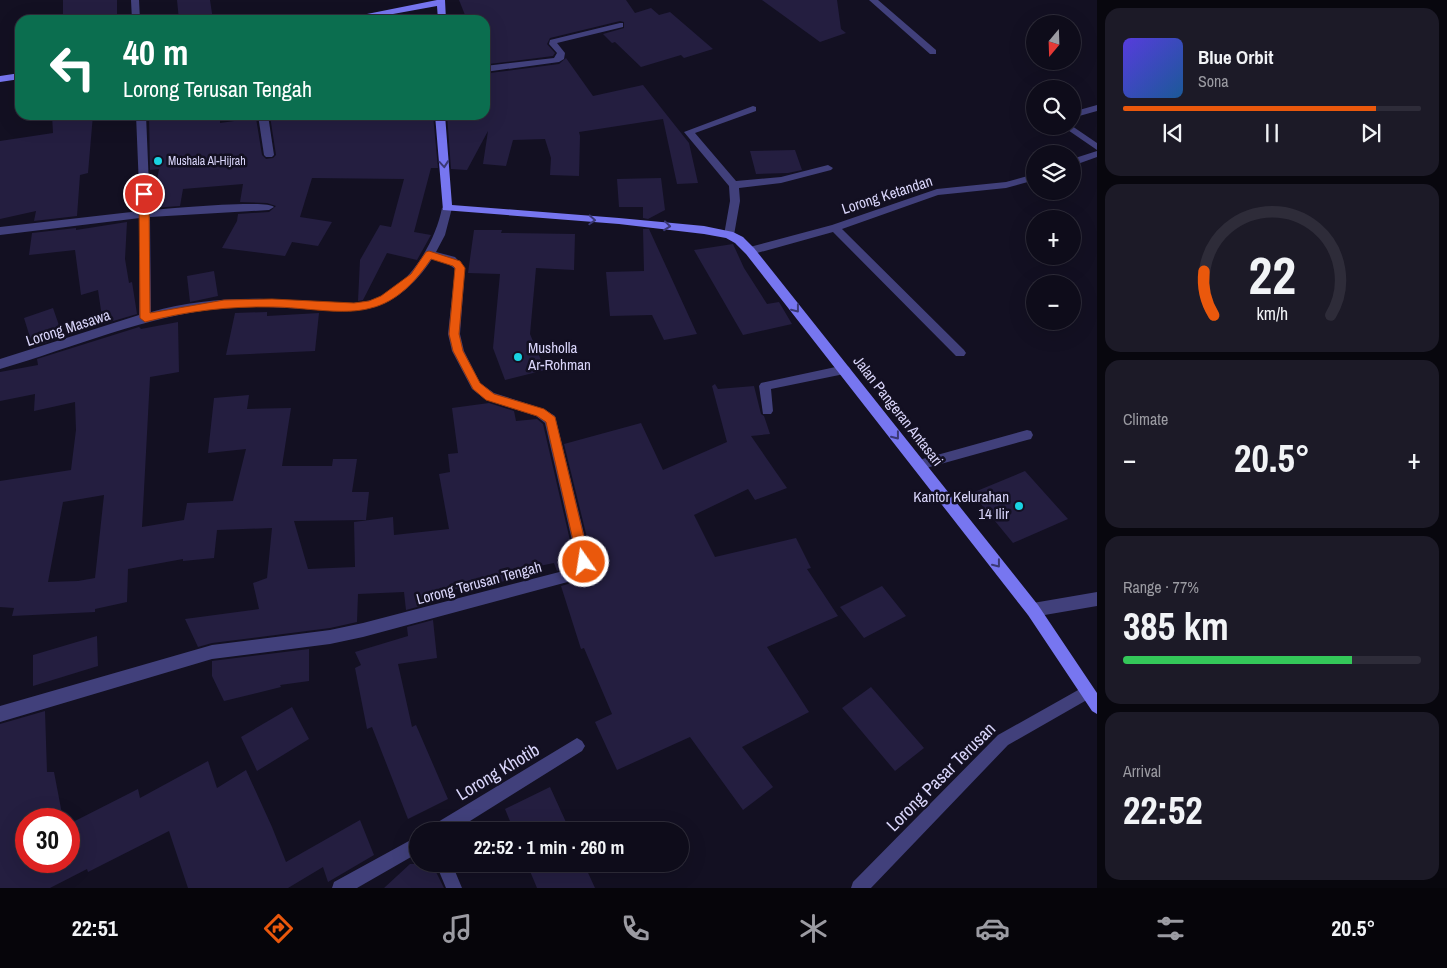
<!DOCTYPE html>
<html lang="en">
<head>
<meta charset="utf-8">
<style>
	body { margin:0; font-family:"Archivo Narrow",sans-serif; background:#1c1a27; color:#f1f3f6; height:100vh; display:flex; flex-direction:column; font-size:19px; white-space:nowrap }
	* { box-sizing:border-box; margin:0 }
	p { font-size:16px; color:#9b9ba2 }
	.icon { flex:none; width:28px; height:28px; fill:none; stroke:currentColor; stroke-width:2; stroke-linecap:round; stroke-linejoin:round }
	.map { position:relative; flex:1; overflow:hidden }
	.panel { display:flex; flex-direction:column; gap:8px; padding:8px; background:#08070e; width:350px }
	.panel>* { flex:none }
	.hud { position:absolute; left:15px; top:15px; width:475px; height:105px; border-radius:15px; box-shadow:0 5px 20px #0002,0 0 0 1px #2e2c39; background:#0b6e4f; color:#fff; overflow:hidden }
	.needle { width:32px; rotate:199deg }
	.buttons { position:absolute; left:1026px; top:15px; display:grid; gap:10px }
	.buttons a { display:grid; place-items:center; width:55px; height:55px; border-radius:50%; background:#0e0c1a; box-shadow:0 5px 20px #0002,0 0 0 1px #2e2c39; font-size:25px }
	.speed { position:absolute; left:15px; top:808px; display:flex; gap:10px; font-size:25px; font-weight:700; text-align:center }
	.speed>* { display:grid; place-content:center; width:65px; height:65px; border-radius:50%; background:#0e0c1a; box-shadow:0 5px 20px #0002,0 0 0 1px #2e2c39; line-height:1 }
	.speed .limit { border:8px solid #d22; background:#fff; color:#111 }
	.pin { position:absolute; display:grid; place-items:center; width:42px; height:42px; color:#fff; margin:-21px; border:2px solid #fff; border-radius:50%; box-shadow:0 1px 5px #0007 }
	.me { position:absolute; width:55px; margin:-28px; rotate:347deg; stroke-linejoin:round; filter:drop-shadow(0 0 4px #0008) }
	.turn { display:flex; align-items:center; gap:18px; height:105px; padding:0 25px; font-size:22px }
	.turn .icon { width:65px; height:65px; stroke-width:2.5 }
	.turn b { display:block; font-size:35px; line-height:42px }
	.big { font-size:38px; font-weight:800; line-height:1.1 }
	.panel .widget { flex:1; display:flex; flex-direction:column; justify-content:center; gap:8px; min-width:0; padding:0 18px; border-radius:15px; background:#1c1a27 }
	.panel .dial { align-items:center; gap:0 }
	.dial svg { height:130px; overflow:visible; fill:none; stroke:#2e2c39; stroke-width:7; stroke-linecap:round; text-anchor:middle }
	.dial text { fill:#f1f3f6; stroke:none }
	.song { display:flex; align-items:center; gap:15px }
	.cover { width:60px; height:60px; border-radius:8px; background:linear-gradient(135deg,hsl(250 70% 55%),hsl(210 70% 35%)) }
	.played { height:5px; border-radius:2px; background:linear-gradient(90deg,#ea580c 85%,#2e2c39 85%) }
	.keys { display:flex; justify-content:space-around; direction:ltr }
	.heat { display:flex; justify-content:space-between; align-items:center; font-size:28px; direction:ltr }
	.charge { height:8px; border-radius:4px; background:linear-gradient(90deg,#34c759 77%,#2e2c39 0) }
	.trip { position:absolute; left:409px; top:822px; width:280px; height:50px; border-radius:25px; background:#0e0c1a; box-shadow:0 5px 20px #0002,0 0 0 1px #2e2c39; font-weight:800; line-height:50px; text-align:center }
	.menu { display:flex; height:80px; justify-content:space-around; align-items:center; background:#06050a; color:#9b9ba2 }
	.menu .icon { width:35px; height:35px }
	.menu .active { color:#ea580c }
	.menu b { font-size:22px; color:#f1f3f6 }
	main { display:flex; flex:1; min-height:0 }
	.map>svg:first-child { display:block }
	.building { fill:#241e40; fill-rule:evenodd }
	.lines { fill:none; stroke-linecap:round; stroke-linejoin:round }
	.lane { fill:#41407b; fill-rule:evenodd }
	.street { fill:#41407b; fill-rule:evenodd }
	.secondary { fill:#7776f0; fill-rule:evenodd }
	.oneway { stroke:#3b3974 }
	.route { fill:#ea580c; stroke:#983908 }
	.poi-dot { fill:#19d3e3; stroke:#131022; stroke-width:2 }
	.labels { text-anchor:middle; stroke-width:5; stroke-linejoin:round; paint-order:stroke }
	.far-poi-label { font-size:12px; fill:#d9d5fa; stroke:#131022; text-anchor:start }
	.street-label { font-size:15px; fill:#d9d5fa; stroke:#131022 }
	.poi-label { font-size:15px; fill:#d9d5fa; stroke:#131022; text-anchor:start }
	.near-street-label { font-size:18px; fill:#d9d5fa; stroke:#131022 }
</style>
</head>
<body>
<main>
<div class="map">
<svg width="1097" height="888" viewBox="0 0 1097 888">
	<rect width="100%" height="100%" fill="#131022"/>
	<path class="building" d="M63,0h54v20h-54z
		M177,0h33l3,20h-34z
		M459,0h167l9,13 16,-5 8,7 11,-3 43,37 -29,9 -3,-3 -40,12 -26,-25 -3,1 -9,-9 21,-6v-6l-4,-1 -70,17 -3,6 8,9 -2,3 -64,8 -4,-44h-18z
		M762,0h75l4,29 5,4 -26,9z
		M566,58l27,38 50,-11 46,58 9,40 -21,1 -14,-65 -84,13 1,4 -1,40 -29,-1 1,-17 -6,-19 -32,1 -7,26 -23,-2 5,-33 -21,39 -16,-1 -4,-54h38v-38h5v-4l69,-9z
		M52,115h41l-5,58 -8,2 -3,41 -43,5 2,-10 -36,8v-78l53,-8z
		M149,115h59v5l12,-1v4l36,-5 6,37 4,4 7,-1 3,-3 -6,-39 163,-1 5,53h-7l-17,64 17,3 -14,25 -30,-7 -24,47 -5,1 2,-41 20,-35 11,2 13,-48 -92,-1 -12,39 32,5 -14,24 -26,-4 -7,14 -63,-8 15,-27 1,-7 31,-2 7,-6 -9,-3 -27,-1 3,-18 -60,5 -3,17 -28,2 7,-39 -9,1z
		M795,150l7,20 -14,3 -32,1 -6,-23z
		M661,178l4,32 -17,9 -5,-1v-11h-24l-2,-28z
		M127,222l-2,37 4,24 3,-1 5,32 -34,10 -5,-34 -17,5 -6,-45 -46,5 3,-22 44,-5v2z
		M643,229h6l48,105 -33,6 -12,-25 -42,1 -4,-44 38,-1z
		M474,230h28l-1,3 74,1 -1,36 -38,-2 -6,66 15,36 -40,10 -12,-32 7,-74 -32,-1z
		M733,244l11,24 23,36 12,-2 13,22 -49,11 -49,-85z
		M214,271l4,25 -28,6 -3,-26z
		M53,308l10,29 -30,10 -9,-29z
		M267,312v4l52,-3 -4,38 -89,4 9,-42z
		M178,322l1,50 -29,5 -8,150 42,-7 3,-17 46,-2 13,-52 -38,4 6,-55 35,-3 -2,14 44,-1 -9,58h50l1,-7h24l-5,33h17l-3,28 -72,1 14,48 47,-2 -1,-45 39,-5 1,18 55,-6 -10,-55 11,-2 -2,-18 10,-1 -6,-45 37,-5 25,8 2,10 21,-2 6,5 32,138 -5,5 -13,4 -3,-8 -44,9 2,7 -26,7 -56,6 2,11 -26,7 -2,-18 -46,2 -1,28 -27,6 -118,15 -14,4 -13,-28 74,-10 -6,-26 14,-5 5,-50 -55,2 -3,28 -31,3v-2l-55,10 -1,33 -32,7v3l-83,4 2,-8 -14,-1v-126l71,-11 5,-40 -1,-28 -41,9 1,-17 -35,7v-29l38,-7 -1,-6 102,-32 2,2zM104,495l-9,83 -17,3 -30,1 15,-80z
		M715,384l3,5 36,-3 7,28 3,2 6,18 -19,2 36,52 -32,12 -7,-11 -54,26 21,42 81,-19 15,30 -4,1 31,47 -71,31 42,65 -67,35 31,40 -30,23 -53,-73 -73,33 -22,-48 17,-8 -28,-66 -3,1 -20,-63 14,-4 12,-7 6,-13 -29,-118 77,-21 22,47 64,-28 -15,-56z
		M1025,471l43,48 -55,24 -41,-50z
		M882,586l24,30 -42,22 -24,-31z
		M433,620l4,38 -39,6 14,63 4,-2 32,74 -40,20 -36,-92 -5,2 -12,-61 6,-3 -6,-13 53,-16 -1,-9z
		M97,636l1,30 -65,20v-31z
		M309,649v32l-29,4 1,2 -57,14 -12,-25v-15z
		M871,687l53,61 -29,23 -53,-63z
		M292,707l17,32 -52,32 -16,-34z
		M45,711l2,61h7l9,47h-37v42h43v-37l69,-35 2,9 68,-37 9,27 29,-18 26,57 14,35 74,-42 14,35 -46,27 -5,-15 -35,21h-100l-19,-57 -81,41 -1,-3 -37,19h-50v-164z
		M550,787l20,44h-56l-9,-22z
		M410,864h22l12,24h-60z
		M527,864h57l11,24h-58z"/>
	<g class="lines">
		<path class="lane" d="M258,115h10l6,40 -2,2h-6l-2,-2z"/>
		<path class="street" d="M131,0h8l1,20h-8z
			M869,0h9l58,50v4h-6z
			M620,23h3v4l-66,16 8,10 -1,6 -5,3 -74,10v-6l69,-8 3,-5 -8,-9 1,-4z
			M1097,105v6l-25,7v-6z
			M753,106l3,1v4l-61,22 41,48 45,-4 47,-12 5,3 -2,2 -50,13 -42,5 1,13 -6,34 -5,4 -5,-4 6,-34 -1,-15 -45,-54z
			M136,115h10l4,95c17,-1 116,-11 124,-3l-5,3 -119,7 1,95c36,-10 75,-14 113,-13 33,0 70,9 103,2 39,-8 68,-57 75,-93l5,-3 4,1 1,2 -7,27 -9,17 19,5 10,11 -5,66 4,17 16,32 14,10 50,16 11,7 36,146 -5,11 -11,7 -212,57 -33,7 -118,15 -212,63v-16l212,-61 118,-15 33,-7 208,-54 6,-7 -32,-139 -9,-7 -50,-16 -14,-11 -20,-38 -4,-17 7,-65 -8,-6 -15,-4c-13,20 -33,41 -57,48 -21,6 -42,4 -64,2 -29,-1 -58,-4 -87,-1 -79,8 -149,39 -224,61v-10l139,-44 1,-97 -140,17v-8l140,-16z
			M1062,126h10l25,17v7z
			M1097,151v6l-25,9v-7z
			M1035,174v6l-29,8 -68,7 -96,34 122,121 2,3 -2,3h-8l-123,-124 -83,23 -5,-4 1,-3 86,-23 105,-36 69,-7z
			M845,365l4,2 2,3 -2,3 -78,16 2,22 -2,3h-8l-4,-28 2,-3z
			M1027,430l4,1 2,4 -2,4 -4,1 -108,30 -4,-1 -2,-4 2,-4 4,-1z
			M1097,592v14l-64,11 -5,-2 -2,-5 2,-5 5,-2z
			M1087,685l5,2 2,5 -2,5 -84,48 -137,143h-20l2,-6 145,-147z
			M577,738l5,3 3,5 -3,5 -128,80h-23l2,-6z
			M418,836v17l-61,35h-25l2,-6z
			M436,864h16l10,24h-16z"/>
		<path class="secondary" d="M437,0h8l1,20h-8l-1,-14 -77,14h-17l4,-2z
			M20,73v6l-20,3v-6z
			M435,115h10l7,90 167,13 85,8 29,6 10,5 11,11 284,357 59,88v21l-5,-3 -64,-96 -282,-361 -11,-11 -9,-5 -22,-4 -85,-10 -176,-14z"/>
	</g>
	<defs><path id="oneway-chevron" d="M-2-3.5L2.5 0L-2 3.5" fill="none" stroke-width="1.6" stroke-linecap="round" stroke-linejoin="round" transform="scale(1.25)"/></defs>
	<g class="oneway">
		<use href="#oneway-chevron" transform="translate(444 164) rotate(85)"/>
		<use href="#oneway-chevron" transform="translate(592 220) rotate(3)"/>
		<use href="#oneway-chevron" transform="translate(667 226) rotate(6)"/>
		<use href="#oneway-chevron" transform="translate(796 309) rotate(52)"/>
		<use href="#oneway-chevron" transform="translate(896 436) rotate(52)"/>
		<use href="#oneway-chevron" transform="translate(997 564) rotate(52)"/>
	</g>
	<path class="route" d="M144,191l5,3 1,119 74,-13 48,-1 82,4 15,-2 12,-5 30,-22 15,-22 3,-1 31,10 5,7 -6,66 4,17 17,32 14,11 50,15 11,8 35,145 -2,4 -4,2 -5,-2 -1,-4 -32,-140 -9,-6 -51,-16 -13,-11 -20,-38 -4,-17 6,-66 -2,-2 -22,-7c-14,21 -34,43 -60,49 -27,8 -69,-1 -98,-1 -44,-1 -86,4 -128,15l-5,-4 -1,-124z"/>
	<g class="poi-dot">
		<circle cx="158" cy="161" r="5"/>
		<circle cx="518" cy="357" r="5"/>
		<circle cx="1019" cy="506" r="5"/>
	</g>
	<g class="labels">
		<g class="far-poi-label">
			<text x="168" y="165">Mushala Al-Hijrah</text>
		</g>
		<g class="street-label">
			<text transform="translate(887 195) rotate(-18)" y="5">Lorong Ketandan</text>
			<text transform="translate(68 328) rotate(-18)" y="5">Lorong Masawa</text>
			<text transform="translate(898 411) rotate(52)" y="5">Jalan Pangeran Antasari</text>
			<text transform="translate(479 583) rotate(-15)" y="5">Lorong Terusan Tengah</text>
		</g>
		<g class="poi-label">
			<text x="528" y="353">Musholla<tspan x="528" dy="17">Ar-Rohman</tspan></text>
			<text x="1009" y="502" text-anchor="end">Kantor Kelurahan<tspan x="1009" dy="17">14 Ilir</tspan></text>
		</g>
		<g class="near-street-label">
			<text transform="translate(498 772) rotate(-31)" y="6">Lorong Khotib</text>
			<text transform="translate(941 777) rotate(-45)" y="6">Lorong Pasar Terusan</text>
		</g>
	</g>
</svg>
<div class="buttons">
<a><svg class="needle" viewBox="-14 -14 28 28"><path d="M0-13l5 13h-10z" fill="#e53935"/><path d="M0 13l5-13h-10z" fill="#9b9ba2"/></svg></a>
<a><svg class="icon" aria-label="search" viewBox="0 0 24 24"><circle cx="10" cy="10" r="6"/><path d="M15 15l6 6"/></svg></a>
<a><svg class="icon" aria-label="layers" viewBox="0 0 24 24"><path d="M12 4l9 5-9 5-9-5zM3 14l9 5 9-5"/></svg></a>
<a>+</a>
<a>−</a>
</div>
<div class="speed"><div class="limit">30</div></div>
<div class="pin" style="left:144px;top:194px;background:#d93025"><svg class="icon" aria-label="arrive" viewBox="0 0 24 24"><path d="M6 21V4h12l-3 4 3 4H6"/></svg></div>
<svg class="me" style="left:584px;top:562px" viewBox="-20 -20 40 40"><circle r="17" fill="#ea580c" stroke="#fff" stroke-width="3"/><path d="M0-11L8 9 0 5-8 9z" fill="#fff"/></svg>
<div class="trip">22:52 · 1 min · 260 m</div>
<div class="hud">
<div class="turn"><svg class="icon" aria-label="left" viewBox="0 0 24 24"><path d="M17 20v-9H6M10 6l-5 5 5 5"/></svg><div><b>40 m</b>Lorong Terusan Tengah</div></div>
</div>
</div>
<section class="panel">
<div class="widget">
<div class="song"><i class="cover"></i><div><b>Blue Orbit</b><p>Sona</p></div></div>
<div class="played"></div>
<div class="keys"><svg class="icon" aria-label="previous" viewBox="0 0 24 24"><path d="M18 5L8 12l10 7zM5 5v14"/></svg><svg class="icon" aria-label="pause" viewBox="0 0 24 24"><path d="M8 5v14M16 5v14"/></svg><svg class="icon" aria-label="next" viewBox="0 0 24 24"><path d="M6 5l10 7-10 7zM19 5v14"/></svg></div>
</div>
<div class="widget dial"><svg viewBox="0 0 100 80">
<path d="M14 69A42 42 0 1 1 86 69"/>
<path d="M14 69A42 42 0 0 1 8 42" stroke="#ea580c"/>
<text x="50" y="56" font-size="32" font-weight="700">22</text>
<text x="50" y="72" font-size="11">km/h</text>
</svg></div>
<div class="widget"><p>Climate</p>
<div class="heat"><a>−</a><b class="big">20.5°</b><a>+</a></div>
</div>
<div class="widget"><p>Range · 77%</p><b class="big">385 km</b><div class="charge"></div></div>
<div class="widget"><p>Arrival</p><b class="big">22:52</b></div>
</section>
</main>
<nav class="menu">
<b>22:51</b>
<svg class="icon active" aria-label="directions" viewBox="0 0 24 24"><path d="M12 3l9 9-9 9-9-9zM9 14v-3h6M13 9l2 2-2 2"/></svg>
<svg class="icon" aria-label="music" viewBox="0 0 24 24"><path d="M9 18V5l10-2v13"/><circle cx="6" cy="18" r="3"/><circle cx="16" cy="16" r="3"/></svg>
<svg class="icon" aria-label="phone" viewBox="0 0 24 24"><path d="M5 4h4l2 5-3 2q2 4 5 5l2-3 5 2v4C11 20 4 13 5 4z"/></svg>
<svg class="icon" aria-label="climate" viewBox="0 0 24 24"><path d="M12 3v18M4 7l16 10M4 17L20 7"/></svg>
<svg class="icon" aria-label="car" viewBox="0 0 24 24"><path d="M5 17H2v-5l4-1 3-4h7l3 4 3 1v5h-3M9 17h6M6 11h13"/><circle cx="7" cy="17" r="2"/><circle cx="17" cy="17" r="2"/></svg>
<svg class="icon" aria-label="filters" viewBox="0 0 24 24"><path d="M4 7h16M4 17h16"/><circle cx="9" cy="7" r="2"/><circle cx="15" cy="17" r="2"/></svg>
<b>20.5°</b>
</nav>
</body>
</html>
